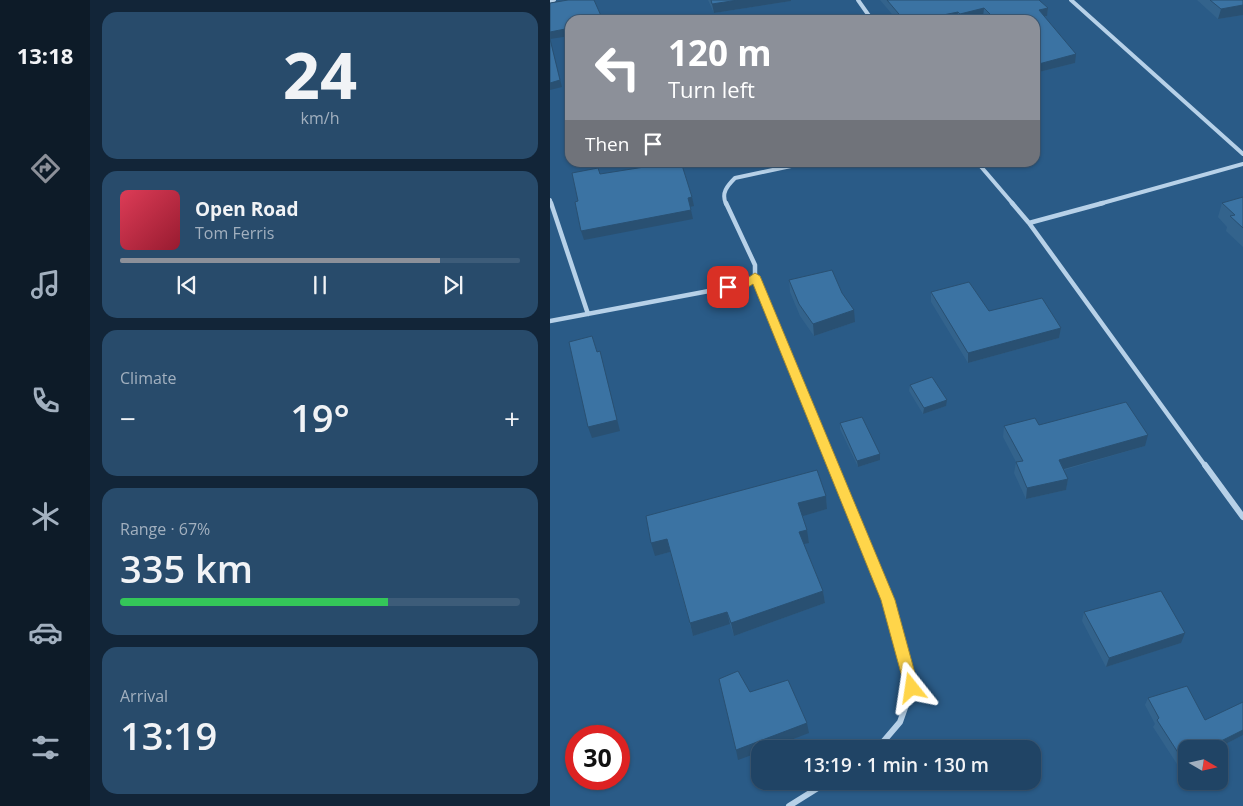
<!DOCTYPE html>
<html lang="en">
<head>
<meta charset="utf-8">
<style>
	body { margin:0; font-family:"Open Sans",sans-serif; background:#284b6b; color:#f1f3f6; height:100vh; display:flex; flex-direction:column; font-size:19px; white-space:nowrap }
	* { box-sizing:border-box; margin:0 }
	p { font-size:16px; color:#a2b0bf }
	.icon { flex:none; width:28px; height:28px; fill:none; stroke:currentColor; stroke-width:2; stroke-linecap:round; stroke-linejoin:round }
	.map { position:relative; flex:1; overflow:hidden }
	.side { display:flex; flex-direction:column; gap:12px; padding:12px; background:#122538; width:460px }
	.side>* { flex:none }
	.top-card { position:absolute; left:15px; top:15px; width:475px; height:152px; border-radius:15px; box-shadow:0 1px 4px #0004,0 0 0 1px #3d5c79; background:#8c9099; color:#fff; overflow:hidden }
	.needle { width:32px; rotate:99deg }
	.buttons { position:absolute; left:628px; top:740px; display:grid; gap:10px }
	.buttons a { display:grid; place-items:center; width:50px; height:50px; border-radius:10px; background:#204465; box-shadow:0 1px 4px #0004,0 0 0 1px #3d5c79; font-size:25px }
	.speed { position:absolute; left:15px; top:725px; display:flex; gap:10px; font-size:25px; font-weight:700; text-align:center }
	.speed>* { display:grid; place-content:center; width:65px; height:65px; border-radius:50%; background:#204465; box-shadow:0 1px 4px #0004,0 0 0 1px #3d5c79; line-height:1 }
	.speed .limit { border:8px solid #d22; background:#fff; color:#111 }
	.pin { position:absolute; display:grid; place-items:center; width:42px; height:42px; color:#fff; margin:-21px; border-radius:10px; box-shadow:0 2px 8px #0006 }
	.me { position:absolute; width:55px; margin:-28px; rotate:345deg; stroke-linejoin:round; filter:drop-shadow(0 0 4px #0008) }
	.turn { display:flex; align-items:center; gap:18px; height:105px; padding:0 20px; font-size:22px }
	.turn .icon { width:65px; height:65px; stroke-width:2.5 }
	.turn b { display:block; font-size:35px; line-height:42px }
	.then { display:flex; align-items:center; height:48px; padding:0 20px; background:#0003; gap:10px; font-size:19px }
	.big { font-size:38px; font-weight:600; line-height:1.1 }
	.side .tile { flex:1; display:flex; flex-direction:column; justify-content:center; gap:8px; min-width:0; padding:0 18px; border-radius:15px; background:#284b6b }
	.side .dial { align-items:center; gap:0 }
	.dial b { font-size:65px; line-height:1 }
	.song { display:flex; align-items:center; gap:15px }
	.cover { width:60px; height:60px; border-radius:8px; background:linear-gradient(135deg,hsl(350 70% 55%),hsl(350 70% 35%)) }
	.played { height:5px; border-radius:2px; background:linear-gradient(90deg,#8c9099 80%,#3d5c79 80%) }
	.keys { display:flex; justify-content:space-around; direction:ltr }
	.heat { display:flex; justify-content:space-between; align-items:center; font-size:28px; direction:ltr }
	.charge { height:8px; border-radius:4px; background:linear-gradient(90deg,#34c759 67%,#3d5c79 0) }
	.trip { position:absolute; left:201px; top:740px; width:290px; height:50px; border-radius:15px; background:#204465; box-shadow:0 1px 4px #0004,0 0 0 1px #3d5c79; font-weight:600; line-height:50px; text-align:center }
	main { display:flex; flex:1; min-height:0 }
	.tabs { display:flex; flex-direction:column; width:90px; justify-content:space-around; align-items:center; background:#0d1b28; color:#a2b0bf }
	.tabs .icon { width:35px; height:35px }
	.tabs .on { color:#8c9099 }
	.tabs b { font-size:22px; color:#f1f3f6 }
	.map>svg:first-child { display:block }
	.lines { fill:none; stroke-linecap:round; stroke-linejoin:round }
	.street-far2 { stroke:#b7d1e8; stroke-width:4 }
	.street-far1 { stroke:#b7d1e8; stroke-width:4.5 }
	.street { stroke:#b7d1e8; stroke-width:6 }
	.wall { fill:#33638c }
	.shaded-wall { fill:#295072 }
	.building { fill:#3b73a3; stroke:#295072 }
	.route { fill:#ffd54a; stroke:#a68a30 }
</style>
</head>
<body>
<main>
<nav class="tabs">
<b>13:18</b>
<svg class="icon on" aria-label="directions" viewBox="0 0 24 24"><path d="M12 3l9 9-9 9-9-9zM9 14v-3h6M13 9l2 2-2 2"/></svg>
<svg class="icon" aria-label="music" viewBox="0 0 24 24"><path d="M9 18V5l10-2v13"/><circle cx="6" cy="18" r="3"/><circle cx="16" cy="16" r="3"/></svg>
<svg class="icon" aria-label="phone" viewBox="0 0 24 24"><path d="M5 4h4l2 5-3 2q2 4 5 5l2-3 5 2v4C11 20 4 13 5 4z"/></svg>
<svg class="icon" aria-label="climate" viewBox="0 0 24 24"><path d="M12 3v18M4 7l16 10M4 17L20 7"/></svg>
<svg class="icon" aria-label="car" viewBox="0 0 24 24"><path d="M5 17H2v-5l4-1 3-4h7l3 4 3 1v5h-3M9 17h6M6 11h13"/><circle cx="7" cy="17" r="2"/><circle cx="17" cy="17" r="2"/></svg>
<svg class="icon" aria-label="filters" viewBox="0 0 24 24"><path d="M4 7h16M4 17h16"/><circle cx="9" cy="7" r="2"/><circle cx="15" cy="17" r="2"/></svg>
</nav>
<section class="side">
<div class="tile dial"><b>24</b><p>km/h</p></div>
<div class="tile">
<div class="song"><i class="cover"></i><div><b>Open Road</b><p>Tom Ferris</p></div></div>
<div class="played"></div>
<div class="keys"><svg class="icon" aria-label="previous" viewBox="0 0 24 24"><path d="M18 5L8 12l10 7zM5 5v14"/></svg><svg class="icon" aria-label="pause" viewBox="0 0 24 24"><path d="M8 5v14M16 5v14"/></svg><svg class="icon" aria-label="next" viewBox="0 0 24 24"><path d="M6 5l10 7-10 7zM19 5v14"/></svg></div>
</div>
<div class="tile"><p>Climate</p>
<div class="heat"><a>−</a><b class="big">19°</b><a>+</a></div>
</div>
<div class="tile"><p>Range · 67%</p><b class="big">335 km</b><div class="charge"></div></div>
<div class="tile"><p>Arrival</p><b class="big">13:19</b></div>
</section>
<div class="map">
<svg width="693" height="806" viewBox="0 0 693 806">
	<rect width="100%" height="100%" fill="#2a5b87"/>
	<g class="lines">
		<path class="street-far2" d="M308,0l14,20
			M521,0l172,154
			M0,1l4,-1
			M427,162l36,42
			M0,200l1,4
			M176,204c-5,-11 1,-18 9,-26l75,-16
			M549,204l144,-40"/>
		<path class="street-far1" d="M1,203l37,111
			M462,203l17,20 177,244
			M479,223l74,-20
			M205,276l78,191
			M0,321l196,-37 9,-8v-11l-29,-62"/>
		<path class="street" d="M283,465l55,135 24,88 -12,34 -23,27
			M655,465l38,52
			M239,806l40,-25"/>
	</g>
	<path class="wall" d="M158,0h83v1l-77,12z
		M330,0h159l9,8 -1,8 -2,1 30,46 -40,10v-53h-48l-4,-3 -13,3h-73z
		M647,0h46v15l-25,4z
		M693,197v50l-17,-16 1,-4 -9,-10 4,-14z
		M239,280l53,13 13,29 -41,14 -14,-20 -10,-24z
		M381,292l58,19 72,17 -2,10 -91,25 -37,-61z
		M360,385l36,21 -23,8 -14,-23z
		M290,423l40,37 -22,7 -18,-38z
		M489,425l106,21 -81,24 4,9 -2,11 -40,9 -12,-26 2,-11 -13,-25 1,-11z
		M276,496l1,13 -24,7 6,27 -5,1 19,47 2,12 -91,33 -4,-12 -37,12 -23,-84 -15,4z
		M534,612l97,31 -75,24 -24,-46z
		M598,698l57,22 38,-18v33l-27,14h-30v29l-33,-51 2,-3 -10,-19z
		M638,781h11l-8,4z"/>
	<path class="shaded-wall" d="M188,0h53v1l-77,12 -2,-9z
		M693,5v10l-25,4 3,-10z
		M434,8l-1,9 -13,3h-10v-6z
		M498,8l-1,8 -9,2 1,-8z
		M408,12l-1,8h-39z
		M52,18l1,2h-15z
		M20,28v8l-20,3 12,48 -12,3v-58z
		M526,54l-1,9 -40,10v-8z
		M142,197l2,9 -4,1 -2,-9z
		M141,210l2,9 -109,21 -3,-9z
		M304,310l1,12 -41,14 -1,-12z
		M511,328l-2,10 -91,25v-10z
		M50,351l20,80 -28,7 -4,-11z
		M397,400l-1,6 -23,8 1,-6z
		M598,435l-3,11 -88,25 2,-11z
		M330,454v6l-22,7 -1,-6z
		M518,479l-2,11 -40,9 1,-11z
		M276,496l1,13 -27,8 -2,-14z
		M257,530l2,13 -9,2 -1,-13z
		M117,539l3,13 -15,4 -4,-13z
		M273,591l2,12 -91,33 -3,-13z
		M177,612l3,12 -37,12 -3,-13z
		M635,633l-4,10 -75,24 3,-9z
		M257,723l2,10 -42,16h-7v3l-22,8 -2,-10z
		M693,730v5l-27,14h-8l1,-2z
		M643,781h6l-8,4z"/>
	<path class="building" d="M18,0h26l8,18 -14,2h-18v8l-20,4v-29z
		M161,0h27l-26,4z
		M337,0h152l9,8 -9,2 37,44 -41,11v-45h-39l-12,-12 -24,6 -2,-2 -40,8 -2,-2 -12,2z
		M660,0h33v5l-22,4z
		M0,39l10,41 -10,3z
		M126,162h5l11,35 -4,1 3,12 -110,21 -6,-29 3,-1 -6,-28 26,-5 2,6z
		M693,197v31l-13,-12 5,-1 -13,-12z
		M282,270l10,23 12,17 -41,14 -14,-20 -10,-24z
		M419,282l20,29 53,-13 19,30 -93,25 -37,-61z
		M42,336l5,16 3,-1 17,69 -29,7 -19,-85z
		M382,377l15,23 -23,8 -14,-23z
		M576,402l22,33 -89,25 9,19 -41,9 -11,-26 7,-1 -19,-35 31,-8 4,7z
		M312,417l18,37 -23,7 -17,-38z
		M267,470l9,26 -28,7 9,27 -8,2 24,59 -92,32 -4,-11 -37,11 -23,-84 -16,4 -5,-27z
		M611,591l24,42 -76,25 -25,-46z
		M188,671l12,21 38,-12 19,43 -71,27 -17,-71z
		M637,686l18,34 38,-18v28l-34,17 1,2h-24v16l-29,-45 2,-2 -11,-20z
		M669,761l3,4 -3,1z"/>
	<path class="route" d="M205,273l5,3 135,324 24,88 -2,5 -5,2 -5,-2 -2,-5 -24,-88 -128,-316 -3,2 -22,5 -5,-4 2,-2 18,-4z"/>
</svg>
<div class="buttons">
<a><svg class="needle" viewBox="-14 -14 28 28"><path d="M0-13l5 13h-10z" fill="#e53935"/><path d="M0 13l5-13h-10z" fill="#a2b0bf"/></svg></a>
</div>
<div class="speed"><div class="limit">30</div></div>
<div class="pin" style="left:178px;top:287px;background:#d93025"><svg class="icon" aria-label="arrive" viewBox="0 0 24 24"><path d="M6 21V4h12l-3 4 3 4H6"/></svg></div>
<svg class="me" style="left:362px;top:688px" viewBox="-20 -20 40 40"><path d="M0-17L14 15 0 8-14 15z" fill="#ffd54a" stroke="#fff" stroke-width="4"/></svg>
<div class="trip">13:19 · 1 min · 130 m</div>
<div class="top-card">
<div class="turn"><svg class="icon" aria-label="left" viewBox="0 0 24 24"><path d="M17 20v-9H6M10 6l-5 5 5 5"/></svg><div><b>120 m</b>Turn left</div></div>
<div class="then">Then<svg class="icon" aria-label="arrive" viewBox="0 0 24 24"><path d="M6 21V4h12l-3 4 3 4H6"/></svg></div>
</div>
</div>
</main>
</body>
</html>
